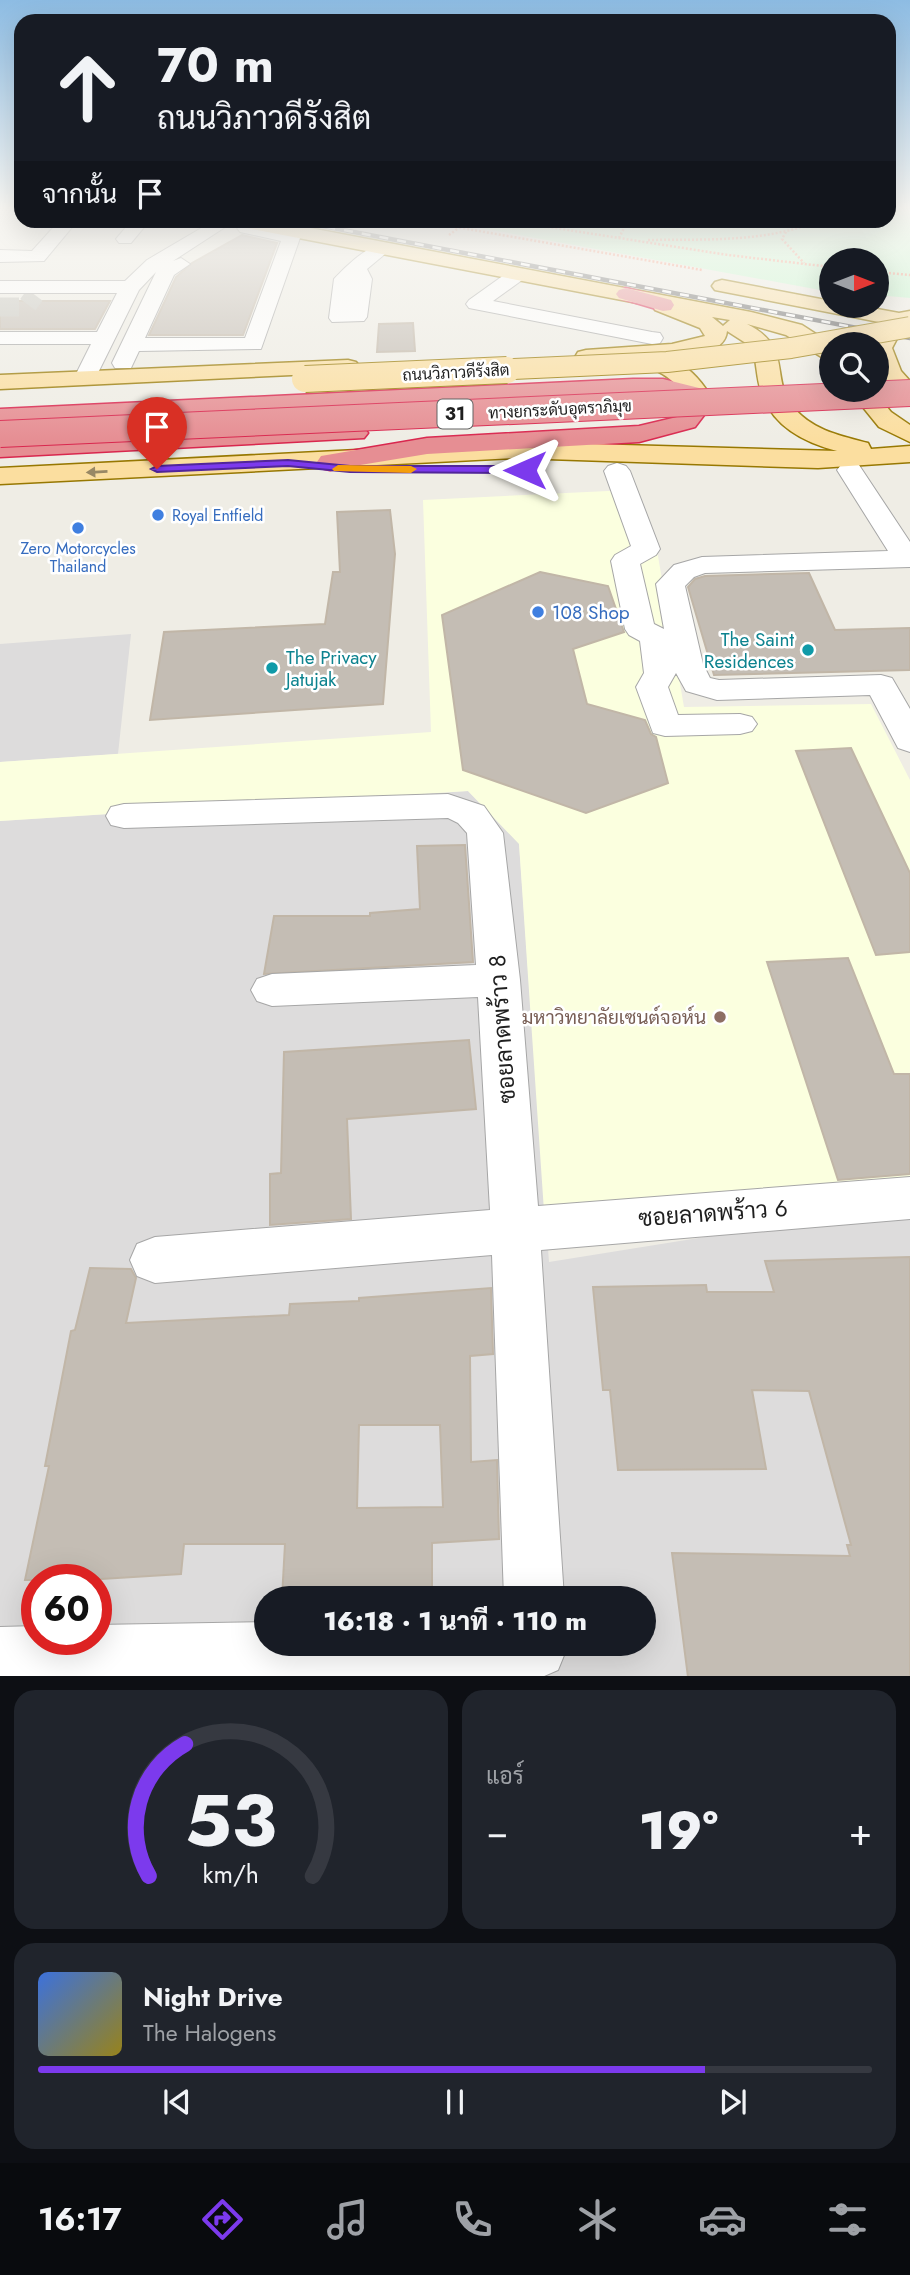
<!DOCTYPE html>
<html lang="th">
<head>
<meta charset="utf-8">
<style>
	body { margin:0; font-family:Jost,Sarabun,sans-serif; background:#20242c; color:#f1f3f6; height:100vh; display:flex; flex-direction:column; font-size:26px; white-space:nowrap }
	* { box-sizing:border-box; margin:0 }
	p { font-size:23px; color:#9ea1a6 }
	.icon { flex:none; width:38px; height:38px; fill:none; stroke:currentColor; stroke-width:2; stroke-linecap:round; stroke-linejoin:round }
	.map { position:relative; height:1676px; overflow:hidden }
	.side { display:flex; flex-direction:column; gap:14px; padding:14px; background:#0d0f14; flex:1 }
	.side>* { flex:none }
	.guide { position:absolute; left:14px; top:14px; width:882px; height:214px; border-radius:21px; box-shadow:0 7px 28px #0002; background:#171b24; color:#f1f3f6; overflow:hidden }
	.needle { width:46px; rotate:90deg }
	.fabs { position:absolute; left:819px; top:248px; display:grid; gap:14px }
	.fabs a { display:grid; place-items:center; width:70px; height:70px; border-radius:50%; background:#171b24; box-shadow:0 7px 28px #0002; font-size:35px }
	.speed { position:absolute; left:21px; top:1564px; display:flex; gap:14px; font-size:35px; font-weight:700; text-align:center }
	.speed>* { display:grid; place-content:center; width:91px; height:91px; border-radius:50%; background:#171b24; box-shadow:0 7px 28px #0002; line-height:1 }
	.speed .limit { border:10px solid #d22; background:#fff; color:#111 }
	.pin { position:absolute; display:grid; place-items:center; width:60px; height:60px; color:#fff; margin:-72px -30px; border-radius:50% 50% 50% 0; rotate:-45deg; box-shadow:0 0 7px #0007 }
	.pin .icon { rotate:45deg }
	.me { position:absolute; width:77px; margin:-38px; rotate:270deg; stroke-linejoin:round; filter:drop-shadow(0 0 5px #0008) }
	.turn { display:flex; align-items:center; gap:24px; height:147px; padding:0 28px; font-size:32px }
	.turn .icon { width:91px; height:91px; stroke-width:2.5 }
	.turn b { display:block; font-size:49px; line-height:60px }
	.then { display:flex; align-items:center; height:66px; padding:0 28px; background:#0003; gap:14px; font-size:26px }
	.big { font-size:52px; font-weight:800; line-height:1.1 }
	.side .card { flex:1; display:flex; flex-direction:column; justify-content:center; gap:10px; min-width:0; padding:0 24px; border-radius:21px; background:#20242c }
	.side .dial { align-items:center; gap:0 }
	.dial svg { height:182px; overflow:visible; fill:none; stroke:#363941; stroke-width:7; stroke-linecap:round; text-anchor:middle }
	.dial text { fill:#f1f3f6; stroke:none }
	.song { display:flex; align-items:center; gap:21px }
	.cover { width:84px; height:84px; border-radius:10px; background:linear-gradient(135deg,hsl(220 70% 55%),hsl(50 70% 35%)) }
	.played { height:7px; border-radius:4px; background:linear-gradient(90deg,#7c3aed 80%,#363941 80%) }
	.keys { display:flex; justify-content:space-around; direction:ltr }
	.heat { display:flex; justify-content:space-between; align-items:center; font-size:38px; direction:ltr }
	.side .tiles { flex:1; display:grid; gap:14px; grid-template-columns:1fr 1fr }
	.card:last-child { grid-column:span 2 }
	.trip { position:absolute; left:254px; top:1586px; width:402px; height:70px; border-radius:35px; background:#171b24; box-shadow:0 7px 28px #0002; font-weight:800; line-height:70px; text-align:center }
	.tab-bar { display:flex; height:112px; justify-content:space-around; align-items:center; background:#090b0e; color:#9ea1a6 }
	.tab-bar .icon { width:49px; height:49px }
	.tab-bar .current { color:#7c3aed }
	.tab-bar b { font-size:32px; color:#f1f3f6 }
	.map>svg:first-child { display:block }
	.residential { fill:#dddcdc; fill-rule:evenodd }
	.education { fill:#fbffdf }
	.park { fill:#c3f9ce }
	.building { fill:#c4bdb4; stroke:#c1b6a7; stroke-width:2; fill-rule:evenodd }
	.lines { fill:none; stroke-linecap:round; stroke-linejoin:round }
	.minor-tunnel { stroke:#c5c4bd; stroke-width:19; stroke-dasharray:19 10; stroke-linecap:butt }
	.minor-casing { stroke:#a6a6a6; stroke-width:2 }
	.major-casing { stroke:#977802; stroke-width:3 }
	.highway-casing { stroke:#d9274e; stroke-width:3 }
	.path { stroke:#f88d6e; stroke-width:2.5; stroke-dasharray:2 2; stroke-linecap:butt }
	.minor { fill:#fff; fill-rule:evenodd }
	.major { fill:#fbde9f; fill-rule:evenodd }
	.highway { fill:#e68e93; fill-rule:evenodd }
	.rail-casing { stroke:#6d6d6d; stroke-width:4.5 }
	.rail { stroke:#fff; stroke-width:2.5; stroke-dasharray:9; stroke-linecap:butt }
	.major-bridge-far1-casing { stroke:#977802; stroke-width:22; stroke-linecap:butt }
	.major-bridge-casing { stroke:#977802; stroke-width:28; stroke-linecap:butt }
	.highway-bridge-casing { stroke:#d9274e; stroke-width:28; stroke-linecap:butt }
	.major-bridge-far1 { stroke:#fbde9f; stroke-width:20 }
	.major-bridge { stroke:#fbde9f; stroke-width:26 }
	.highway-bridge { stroke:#e68e93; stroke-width:26 }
	.oneway { fill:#988865 }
	.route { fill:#7c3aed; stroke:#51269a; stroke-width:2 }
	.slow { fill:#f59e0b }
	.shop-dot { fill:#3f7fe0; stroke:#fff; stroke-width:2.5 }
	.culture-dot { fill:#0f9aa8; stroke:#fff; stroke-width:2.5 }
	.education-dot { fill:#8d6e63; stroke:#fff; stroke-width:2.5 }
	.labels { text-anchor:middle; stroke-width:5; stroke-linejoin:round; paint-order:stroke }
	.far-street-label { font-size:16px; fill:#1f1f1f; stroke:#fff }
	.far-shop-label { font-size:16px; fill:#366cbe; stroke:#fff; text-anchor:start }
	.shield { fill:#fff; stroke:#626262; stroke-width:2 }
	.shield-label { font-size:18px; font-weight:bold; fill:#1f1f1f }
	.shop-label { font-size:19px; fill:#366cbe; stroke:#fff; text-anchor:start }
	.culture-label { font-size:19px; fill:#0d838f; stroke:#fff; text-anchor:end }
	.education-label { font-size:19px; fill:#785e54; stroke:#fff; text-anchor:end }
	.near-street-label { font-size:23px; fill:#1f1f1f; stroke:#fff }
</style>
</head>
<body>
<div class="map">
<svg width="910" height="1677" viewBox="0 0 910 1677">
	<rect width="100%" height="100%" fill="#efede5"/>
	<path class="residential" d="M131,634l-13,120 -118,8v-118z
		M468,791l51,52 30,419 361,-58v472l-910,1v-856zM37,1580h59v60h-59zM266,1598h378v45h-378z"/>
	<path class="education" d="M629,490l25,43 30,174 187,-3 39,76v411l-365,35 -26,-382 -51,-53 -468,30v-59l431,-30 -8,-232z"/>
	<path class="park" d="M889,206h21v92l-33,-3v-34h-46v31l-388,-71 446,-1z"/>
	<path class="building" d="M242,235l35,8 -34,92h-94l27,-58 16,-14z
		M0,301h110l-15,28h-95z
		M413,323l2,28 -38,1 2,-28z
		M390,510l5,44 -12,150 -233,16 14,-88 161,-8 8,-52h7l-3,-60z
		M540,572l68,14 16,46 -51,17 14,55 58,16 6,14 5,3 12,46 -82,30 -123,-43 -21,-155z
		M809,573l26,57 75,-2v42l-196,5 -26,-88 7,-8 10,-3z
		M851,748l59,125v79l-34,3 -80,-204z
		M465,845l8,117 -209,12 10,-58h96v-3l50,-4 -3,-63z
		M848,958l46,116h16v100l-72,6 -71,-218z
		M469,1040l7,69 -129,10 4,100 -81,6v-51l11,-1 3,-121z
		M910,1257v420h-222l-16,-124 178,3 -3,-11h4l-42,-154 -57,-1 14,79 -148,1 -8,-80h-7l-10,-103 113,-2 1,7h67l-9,-31z
		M90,1268l41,1 5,9 -10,45 163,-8 1,-11 69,-3v-3l132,-10 2,66 -23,2 1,106 26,-2 2,79 -67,4v55h-150l3,-54h-101l-3,30 -96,6h-60l24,-114h-4l26,-135 4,-1zM359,1425h81l3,82 -86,1z"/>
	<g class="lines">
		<path class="minor-tunnel" d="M0,307h26l9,-12"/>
		<g class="minor-casing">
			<path id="minor" d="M60,220h18l-34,41 -44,1v-12l32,1z
				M132,220h18l-19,23h-12l-3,-4z
				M215,220h21l-63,41 8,-3 9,6 -16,11 -29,63h100l36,-97 -41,-9 -3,-4 9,-5 51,11 3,4 -39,111 -122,2 -8,17h-16l-3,-5 44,-91 -17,18 -46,93h-16l-3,-5 17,-34h-91v-12h97l20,-39h-117v-12h125l22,-21z
				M382,243l9,6 -24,20 5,10 -5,38 -3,4 -32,1 -3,-4 5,-39c10,-11 32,-32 48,-36z
				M518,268l10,6 -3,4 -32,23 159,31 8,1 3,5 -3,5 -8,1 -183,-36 -3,-4 3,-4 42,-30z
				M850,462l9,3 51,77v25l-205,6 -11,4 -9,9 18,78 7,14 9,2 162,-5 11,3 18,31v43l-12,-4 -28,-53 -153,5 -31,-9 -10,-18 -8,14 10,28 62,-1 12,3 5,7 -5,7 -12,3 -75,2 -12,-3 -17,-46 8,-14 -4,-32 -11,-6 -4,-6 -14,-68 4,-6 16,-9 -27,-75 4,-5 9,-3 9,3 4,5 30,78 -4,6 -16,9 14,60 10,5 -8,-45 18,-19 28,-8 186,-6 -51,-81 4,-5z
				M448,794l36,12 19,27 17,147 18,226 372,-29v42l-369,31 23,348h-60l-12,-343 -337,28 -18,-7 -7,-16 7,-16 18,-7 335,-27 -12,-213 -206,9 -15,-5 -6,-11 6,-11 15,-5 204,-9 -9,-132 -9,-10 -10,-5 -324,10 -13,-3 -5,-9 5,-9 13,-3z
				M266,1622v21h299l2,5 -9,22 -16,7h-542v-50l37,-1v14h59v-15z"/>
		</g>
		<g class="major-casing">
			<path id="major" d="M227,220h41l483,92 51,13 31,20h-2v15l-8,-2 -37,-23 -39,-11c48,24 21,55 48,85 19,22 47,27 73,34l3,6 39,-3v16l-92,6 -301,-10 -517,26v-16l517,-26 320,9c-34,-9 -65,-25 -76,-60 -5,-14 -4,-30 -9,-44l-25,-16c-2,24 -40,25 -58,27 19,8 30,20 41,37l-3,5 -9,2 -9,-2c-16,-23 -34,-34 -62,-38 -16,-3 -33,4 -49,0l-3,-5 3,-5 8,-2 86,-6 33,-8 -5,-8 -45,-18 -2,-4 -417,-80zM712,317l18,3 -7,6z
				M722,280l109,21v5h30l38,7 11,-2v18h-8l-10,19 9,23 9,10v22l-9,-2 -23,-28 -1,-28h-6l13,-22 -169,-33 -3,-4 3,-4z
				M348,360l8,2 4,5 -4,5 -356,17v-14z
				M849,390h24l18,22 19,13v17l-31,-15z"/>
		</g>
		<g class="highway-casing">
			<path id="highway" d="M626,288l45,12 3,5 -3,5 -8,1 -44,-13 -3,-4 3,-4z
				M633,379h30l44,11 4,16 -16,21 -56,15 -212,12 -97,16 -9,-2 -4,-6 4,-6 106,-18 212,-12 38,-9 10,-12 -1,-6 -23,-6h-30l-633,30v-14z
				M355,425l9,3 4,5 -4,5 -364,19v-16z"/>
		</g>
		<path class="path" d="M906,206l4,1
			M416,220l286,50
			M504,220l224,35 103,12
			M571,220l47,6 8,-2
			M786,232l-4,7 22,24
			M449,235l15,-11v-4
			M619,238l7,-14 12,-4
			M648,240c59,-1 117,3 173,-20
			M877,272l33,3"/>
		<use href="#minor" class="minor"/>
		<use href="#major" class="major"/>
		<use href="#highway" class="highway"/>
		<g class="rail-casing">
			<path id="rail" d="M291,220l619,118"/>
		</g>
		<use href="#rail" class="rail"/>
		<g class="major-bridge-far1-casing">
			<path id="major-bridge-far1" d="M470,371l197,-9 124,-14 119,-21"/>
		</g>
		<g class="major-bridge-casing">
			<path id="major-bridge" d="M305,379l202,-9"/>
		</g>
		<g class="highway-bridge-casing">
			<path id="highway-bridge" d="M0,434l910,-41"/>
		</g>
		<use href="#major-bridge-far1" class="major-bridge-far1"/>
		<use href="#major-bridge" class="major-bridge"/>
		<use href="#highway-bridge" class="highway-bridge"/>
	</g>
	<defs><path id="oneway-solid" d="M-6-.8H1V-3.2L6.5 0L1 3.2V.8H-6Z" transform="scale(1.75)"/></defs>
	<use class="oneway" href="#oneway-solid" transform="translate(97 472) rotate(177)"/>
	<linearGradient id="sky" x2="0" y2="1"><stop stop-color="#8dbce3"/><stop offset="0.47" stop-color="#f8f7f3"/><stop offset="1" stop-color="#f8f7f3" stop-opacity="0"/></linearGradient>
	<rect width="910" height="441" fill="url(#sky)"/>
	<path class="route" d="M288,460l62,6h175l5,4 -5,3 -175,-1 -62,-6 -131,6 -6,-3 6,-3z"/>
	<path class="slow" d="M338,465l73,1 6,3 -6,4 -77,-2 -2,-2z"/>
	<g class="shop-dot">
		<circle cx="158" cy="515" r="7"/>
		<circle cx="78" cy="528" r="7"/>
		<circle cx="538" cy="612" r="7"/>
	</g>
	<g class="culture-dot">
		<circle cx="808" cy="650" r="7"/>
		<circle cx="272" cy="668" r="7"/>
	</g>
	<circle class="education-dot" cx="720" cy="1017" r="7"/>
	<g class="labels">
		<g class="far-street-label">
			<text transform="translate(456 372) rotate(-3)" y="6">ถนนวิภาวดีรังสิต</text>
			<text transform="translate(560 409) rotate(-3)" y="6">ทางยกระดับอุตราภิมุข</text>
		</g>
		<g class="far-shop-label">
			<text x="172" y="521">Royal Entfield</text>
			<text x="78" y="554" text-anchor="middle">Zero Motorcycles<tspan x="78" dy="18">Thailand</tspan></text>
		</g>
		<rect class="shield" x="437.5" y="399.5" width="35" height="29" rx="5"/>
		<g class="shield-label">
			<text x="455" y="420">31</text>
		</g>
		<g class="shop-label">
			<text x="552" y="619">108 Shop</text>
		</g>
		<g class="culture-label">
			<text x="794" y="646">The Saint<tspan x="794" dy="22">Residences</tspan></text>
			<text x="286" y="664" text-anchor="start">The Privacy<tspan x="286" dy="22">Jatujak</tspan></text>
		</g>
		<g class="education-label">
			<text x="706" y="1024">มหาวิทยาลัยเซนต์จอห์น</text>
		</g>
		<g class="near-street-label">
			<text transform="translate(502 1029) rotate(-94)" y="8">ซอยลาดพร้าว 8</text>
			<text transform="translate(713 1213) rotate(-4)" y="8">ซอยลาดพร้าว 6</text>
		</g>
	</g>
</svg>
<div class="fabs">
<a><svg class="needle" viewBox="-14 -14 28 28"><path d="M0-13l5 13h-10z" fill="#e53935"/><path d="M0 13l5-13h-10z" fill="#9ea1a6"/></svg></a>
<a><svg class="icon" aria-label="search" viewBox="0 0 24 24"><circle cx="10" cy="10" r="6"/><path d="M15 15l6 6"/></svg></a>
</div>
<div class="speed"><div class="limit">60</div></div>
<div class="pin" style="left:157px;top:469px;background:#d93025"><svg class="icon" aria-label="arrive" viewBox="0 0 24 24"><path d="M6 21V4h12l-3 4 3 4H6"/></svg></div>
<svg class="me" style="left:525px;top:470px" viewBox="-20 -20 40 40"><path d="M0-17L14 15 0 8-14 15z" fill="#7c3aed" stroke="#fff" stroke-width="4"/></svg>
<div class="trip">16:18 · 1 นาที · 110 m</div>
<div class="guide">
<div class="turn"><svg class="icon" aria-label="ahead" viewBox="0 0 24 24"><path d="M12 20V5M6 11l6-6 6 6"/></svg><div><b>70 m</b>ถนนวิภาวดีรังสิต</div></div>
<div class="then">จากนั้น<svg class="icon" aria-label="arrive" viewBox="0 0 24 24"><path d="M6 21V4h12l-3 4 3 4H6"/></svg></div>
</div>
</div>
<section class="side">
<div class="tiles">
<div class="card dial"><svg viewBox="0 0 100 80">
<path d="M14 69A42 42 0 1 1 86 69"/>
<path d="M14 69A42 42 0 0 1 30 11" stroke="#7c3aed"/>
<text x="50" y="56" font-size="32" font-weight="700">53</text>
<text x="50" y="72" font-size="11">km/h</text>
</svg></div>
<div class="card"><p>แอร์</p>
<div class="heat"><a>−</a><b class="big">19°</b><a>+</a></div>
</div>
<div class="card">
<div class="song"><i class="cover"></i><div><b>Night Drive</b><p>The Halogens</p></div></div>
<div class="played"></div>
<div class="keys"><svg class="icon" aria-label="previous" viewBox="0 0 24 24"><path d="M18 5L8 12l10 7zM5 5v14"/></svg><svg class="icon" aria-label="pause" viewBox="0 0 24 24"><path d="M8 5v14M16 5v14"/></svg><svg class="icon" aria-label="next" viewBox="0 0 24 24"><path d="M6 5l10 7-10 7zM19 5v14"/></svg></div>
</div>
</div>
</section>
<nav class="tab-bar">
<b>16:17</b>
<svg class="icon current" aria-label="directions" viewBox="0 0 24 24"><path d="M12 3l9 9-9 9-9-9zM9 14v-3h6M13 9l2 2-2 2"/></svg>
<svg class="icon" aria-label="music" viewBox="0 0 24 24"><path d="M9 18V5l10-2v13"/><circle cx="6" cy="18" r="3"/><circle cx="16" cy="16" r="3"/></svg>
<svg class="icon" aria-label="phone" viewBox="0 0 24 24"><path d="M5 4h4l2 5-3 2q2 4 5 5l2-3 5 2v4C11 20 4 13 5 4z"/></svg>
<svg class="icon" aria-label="climate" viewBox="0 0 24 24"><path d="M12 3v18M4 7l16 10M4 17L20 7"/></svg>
<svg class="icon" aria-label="car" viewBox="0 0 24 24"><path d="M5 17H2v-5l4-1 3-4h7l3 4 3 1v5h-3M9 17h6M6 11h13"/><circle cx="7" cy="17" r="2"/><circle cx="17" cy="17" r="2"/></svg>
<svg class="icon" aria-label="filters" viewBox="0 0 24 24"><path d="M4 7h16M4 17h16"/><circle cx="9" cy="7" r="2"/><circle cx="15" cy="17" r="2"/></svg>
</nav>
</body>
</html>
